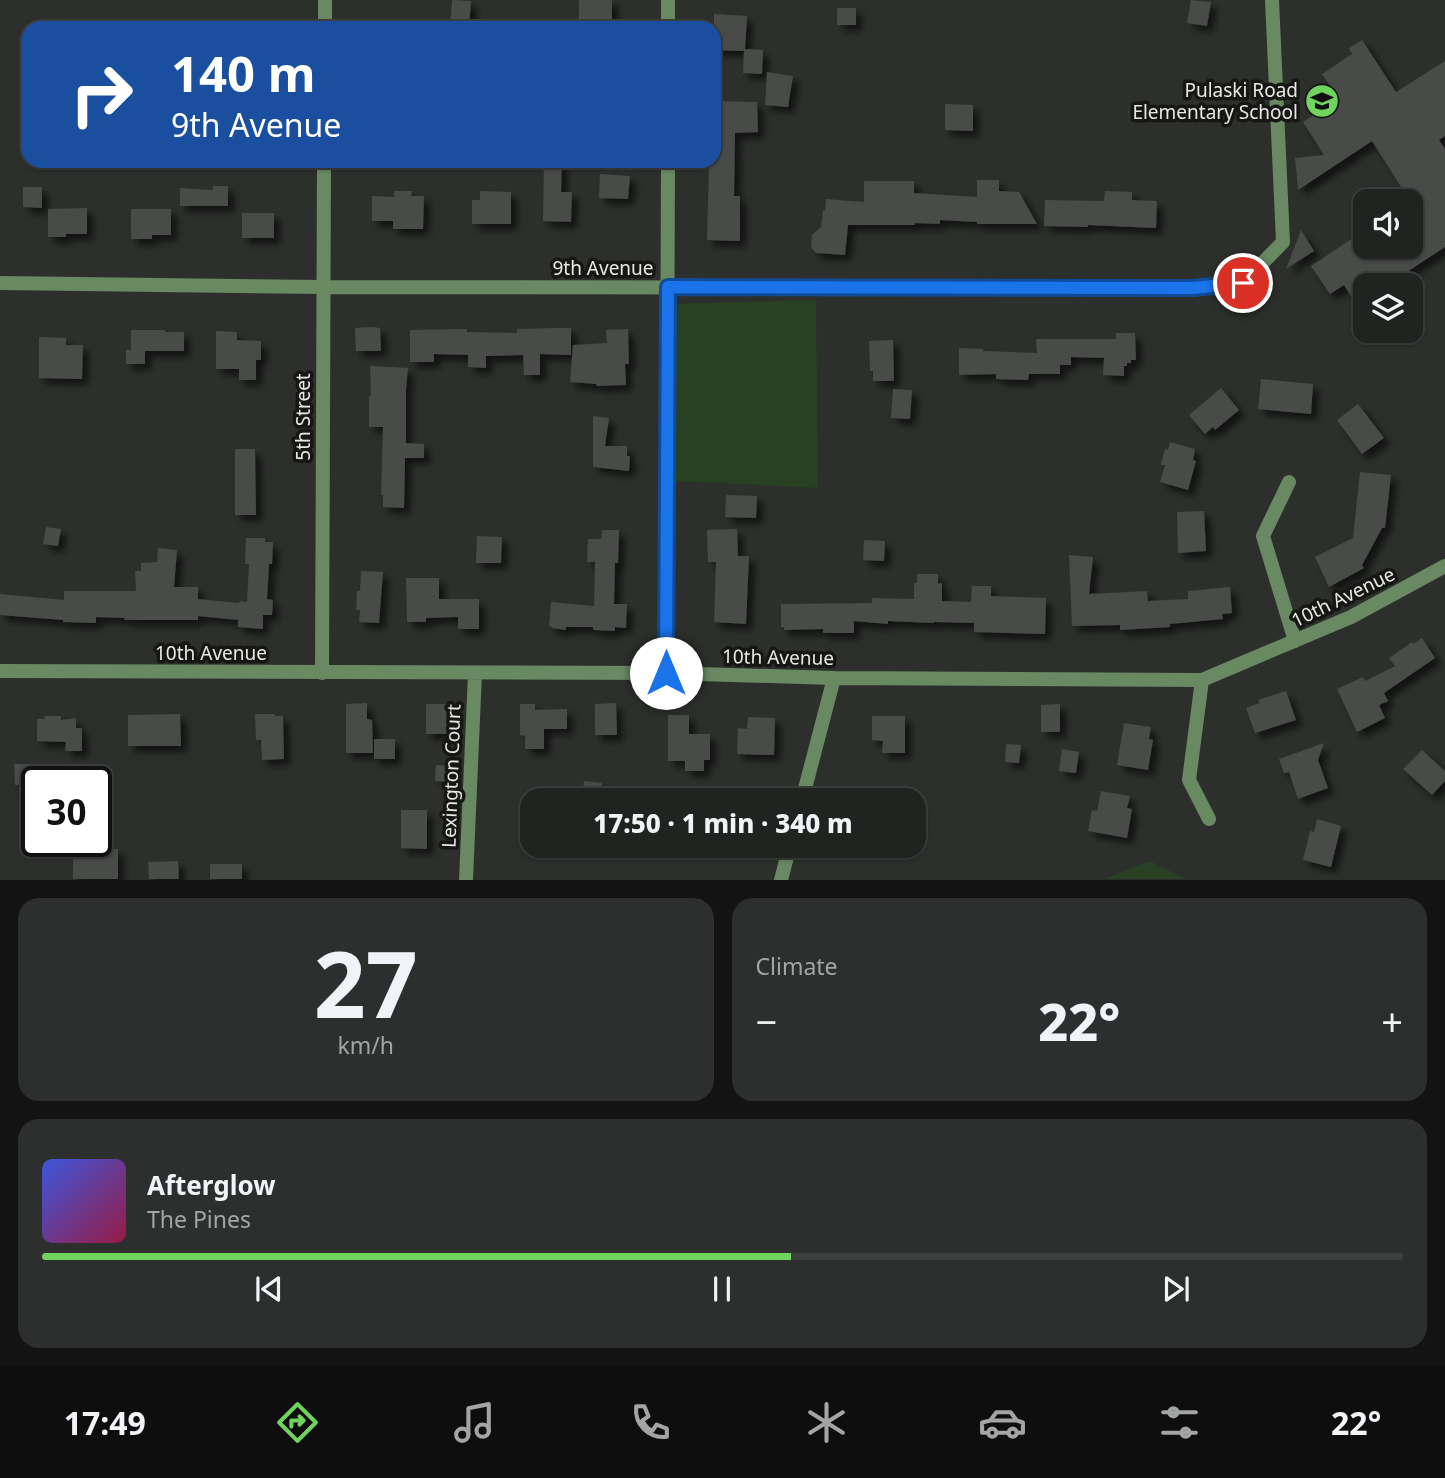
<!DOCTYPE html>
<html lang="en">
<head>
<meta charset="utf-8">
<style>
	body { margin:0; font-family:"Noto Sans",sans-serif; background:#2d2f2e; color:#f1f3f6; height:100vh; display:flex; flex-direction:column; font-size:26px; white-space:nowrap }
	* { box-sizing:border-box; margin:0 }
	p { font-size:23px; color:#a2a4a5 }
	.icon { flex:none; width:38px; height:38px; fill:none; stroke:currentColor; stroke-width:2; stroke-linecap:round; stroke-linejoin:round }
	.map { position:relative; height:880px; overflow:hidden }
	.sheet { display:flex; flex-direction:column; gap:18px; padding:18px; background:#121312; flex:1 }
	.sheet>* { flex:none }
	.banner { position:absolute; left:21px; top:21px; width:700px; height:147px; border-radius:21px; box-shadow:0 2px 5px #0004,0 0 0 2px #3e403f; background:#1a4fa0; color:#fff; overflow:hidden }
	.controls { position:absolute; left:1353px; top:189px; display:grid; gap:14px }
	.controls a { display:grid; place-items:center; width:70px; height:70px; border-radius:14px; background:#212321; box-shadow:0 2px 5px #0004,0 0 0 2px #3e403f; font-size:35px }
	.speed { position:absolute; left:21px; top:766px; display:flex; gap:14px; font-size:35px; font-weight:700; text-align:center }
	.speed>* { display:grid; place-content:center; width:91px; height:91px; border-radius:50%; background:#212321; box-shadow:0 2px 5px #0004,0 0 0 2px #3e403f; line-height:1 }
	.speed .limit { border:4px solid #111; border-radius:10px; background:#fff; color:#111 }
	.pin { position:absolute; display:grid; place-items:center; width:60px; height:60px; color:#fff; margin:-30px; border:4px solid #fff; border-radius:50%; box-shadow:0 2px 7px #0007 }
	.me { position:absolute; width:77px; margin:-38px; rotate:0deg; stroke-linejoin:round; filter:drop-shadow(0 0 5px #0008) }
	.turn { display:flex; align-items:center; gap:24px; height:147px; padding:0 35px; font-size:32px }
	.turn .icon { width:91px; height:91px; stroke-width:2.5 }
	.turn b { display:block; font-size:49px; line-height:60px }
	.big { font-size:52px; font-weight:800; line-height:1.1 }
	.sheet .card { flex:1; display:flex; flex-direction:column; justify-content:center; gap:10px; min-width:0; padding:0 24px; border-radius:21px; background:#2d2f2e }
	.sheet .dial { align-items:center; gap:0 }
	.dial b { font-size:91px; line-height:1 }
	.song { display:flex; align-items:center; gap:21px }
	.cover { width:84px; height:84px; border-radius:10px; background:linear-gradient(135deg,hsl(230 70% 55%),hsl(340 70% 35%)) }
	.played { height:7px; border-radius:4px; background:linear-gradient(90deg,#70d35e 55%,#3e403f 55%) }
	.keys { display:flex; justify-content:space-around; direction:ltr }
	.heat { display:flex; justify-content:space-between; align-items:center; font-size:38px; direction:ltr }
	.sheet .tiles { flex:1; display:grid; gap:18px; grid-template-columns:1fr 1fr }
	.card:last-child { grid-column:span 2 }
	.trip { position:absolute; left:520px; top:788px; width:406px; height:70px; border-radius:21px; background:#212321; box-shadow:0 2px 5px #0004,0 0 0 2px #3e403f; font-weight:800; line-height:70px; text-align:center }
	.dock { display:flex; height:112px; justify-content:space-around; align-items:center; background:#0d0e0d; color:#a2a4a5 }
	.dock .icon { width:49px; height:49px }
	.dock .on { color:#70d35e }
	.dock b { font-size:32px; color:#f1f3f6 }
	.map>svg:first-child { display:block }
	.green { fill:#274122 }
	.building { fill:#484b48; filter:url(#shadow) }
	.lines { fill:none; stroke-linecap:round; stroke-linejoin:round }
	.street { stroke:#688962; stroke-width:14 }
	.route-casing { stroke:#114b97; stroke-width:18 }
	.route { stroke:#1a73e8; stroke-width:12 }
	.labels { text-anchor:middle; stroke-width:7; stroke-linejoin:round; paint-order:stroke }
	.poi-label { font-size:19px; fill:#e6e8e6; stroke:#161715; text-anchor:end }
	.street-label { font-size:19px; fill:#e6e8e6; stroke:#161715 }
</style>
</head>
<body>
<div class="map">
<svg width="1445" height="880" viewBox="0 0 1445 880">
	<defs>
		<filter id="shadow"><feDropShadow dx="6" dy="6" stdDeviation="3.5" flood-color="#0009"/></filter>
	</defs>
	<rect width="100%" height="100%" fill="#2c2f2c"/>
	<path class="green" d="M816,300l2,188 -142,-7 -1,-177z
		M1150,861l36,18h-82z"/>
	<path class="building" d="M452,0l19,1 -2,27h-19z
		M579,0h33v28h-33z
		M1191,0l20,2 -4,24 -20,-3z
		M837,8h19v17h-19z
		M714,14l33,2 -2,33 18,1 -1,24 -19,-1 1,-22 -30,-1z
		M1362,40l34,52 49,-31v75l-6,4 6,9v98l-58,38h-22v33l-21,-33 -14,9 -19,-28 54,-36v17h45v-46l-38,-60 -74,49 -3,-32 29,-3 -21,-33 36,-23 -17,-25 30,-20 -3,-6z
		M767,72l26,4 -5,31 -23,-2z
		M714,101l43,1 1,30 -23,1 -1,63h6v45l-33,-1 2,-79h5z
		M945,104l28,1v26l-28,-1z
		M544,161h18l-1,31h11l-1,30 -28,-1z
		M600,174l30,2 -2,23 -29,-1z
		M977,180h22v11l20,1 18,32h-60v-2l-37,-2v4l-25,-1v2h-67l-3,30 -29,-2 -5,-6 1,-12 9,-8 2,-17 2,1 1,-12 38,3v-21h50v12l63,4z
		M213,186h15v20h-48v-18l33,2z
		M23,187h19v21l-19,-1z
		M394,191h18l-1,5h13l-1,33h-30v-8h-21v-25l22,1z
		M480,191l31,1v32h-39v-24h8z
		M1105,191l27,1v8l25,1 -1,27 -68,-3v2l-44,-1 1,-26 59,1z
		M87,208v26h-21v3h-18v-28z
		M131,209h40v26h-19v4h-21z
		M242,213h32v25h-32z
		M1301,230l13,21 -28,18z
		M373,327l7,1 1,23h-25l-1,-23z
		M555,328h16v27l-31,-1v21h-16l-1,-20 -37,1v12l-18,-1v-12l-34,-1v8h-24v-32l57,-1v3l50,1v-4z
		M628,329l1,35h-4l1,21 -29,1 -1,-2 -26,-2 3,-37 34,-2 -1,-13z
		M131,330h34v2h19v19h-39v13h-19v-14h5z
		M216,331l21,1v8l24,1v19h-5v20h-17v-11h-23z
		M1116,333h19l1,27h-5v3h-4v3h-3v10l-21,-1 1,-17 -33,-1v8h-11v9h-31l-1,6 -32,-1v-5l-37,1v-27l24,1v2l54,2 -1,-14h80z
		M39,337l27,1v7h17l-1,34 -43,-1z
		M893,340l1,41h-21v-10h-3l-1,-30z
		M370,366l38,2 -2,21v54l18,1v14h-19l-1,50 -21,-1v-12h-2l2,-68h-14v-31h2z
		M1261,379l52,5 -2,30 -53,-5z
		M1221,388l18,22 -24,20 -2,-3 -8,7 -16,-19z
		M893,389l19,1 -2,29 -19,-1z
		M1358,404l26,34 -22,16 -25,-34z
		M593,416l16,2 -4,28h22v10h3l-1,15 -36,-4z
		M1170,442l25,7 -2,11 3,1 -8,29 -28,-8 5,-17h-4l4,-16 3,1z
		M235,449h20l1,66h-21z
		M1360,472l31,3 -6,53h-3l-20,37 2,3 -35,19 -14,-30 38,-19z
		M726,495l31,1 -1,22 -31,-1z
		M1204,511l2,40 -28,2 -1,-41z
		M46,527l15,2 -3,17 -15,-2z
		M737,529l1,27h11l-3,68 -32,-2 2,-60h-8l-1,-32z
		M602,530h17l-1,33h-3l-1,41h13l-1,24 -11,-1v4l-22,-1v-3h-27v3l-14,-2v-1l-3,-1 2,-24 43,4 1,-44h-8l1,-23h13z
		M477,536l25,1 -1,26h-25z
		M246,538h19v4h8l-1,22h-3l-2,35 6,1 -1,15h-9v14l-25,-2v-7l-40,-4v4h-74l1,-2 -29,-1v6l-33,-1v-2l-63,-5v-21l64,6v-9h72l-1,-20h6v-8l16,-1 1,-14 19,2 -3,37h24v12l41,4 1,-2 7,1 2,-38h-4z
		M864,540l21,1 -1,20 -21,-1z
		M1069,555l24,2 -4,37 58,-3 1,10 40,-2v-8l42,-4 2,26 -10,1 1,5 -53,5v3l-50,3v-5l-48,1z
		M361,571l22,1 -4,51 -20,-1 1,-12h-4l1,-19h3z
		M917,574h21v10l4,-1v18l29,1 1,-16h19v10l55,2 -1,36 -71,-2v-9l-40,-1v1l-46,-2v3l-34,-3v12h-31v-4l-39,1v-3h-3v-23l91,-1v-5l42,1v-16h3z
		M406,578h33v21h40v30h-21v-12l-32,1v4h-19z
		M1422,638l13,20 -51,35 4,8 -9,4 6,13 -28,14 -20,-43 26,-12 2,4 30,-15 -6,-8 23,-16 1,2z
		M1286,691l10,29 -41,13 -9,-25 14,-5 -2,-3z
		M367,703v16l5,1 1,33h-27v-49z
		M616,703l1,32h-22v-31z
		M426,704h22l-1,30h-21z
		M520,704h15v6l32,-1v20h-23v20h-19v-13l-5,-1z
		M1060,704v28h-19v-27z
		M180,714l1,32h-53v-31z
		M255,714h20v2h8l1,43 -22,1 -1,-20h-5z
		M668,715h21v19h21v26h-6v11h-19v-10h-17z
		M44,716h17v4l15,-2v10h6v23h-17l1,-9 -29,-1v-22h8z
		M872,716h33v37h-23l1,-12 -11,-1z
		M748,717l27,1 -1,37 -37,-1 1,-26 9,1z
		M1124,723l27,4 -2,12 4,1 -5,30 -31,-5z
		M374,739h21v20h-21z
		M1324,743l-6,17 10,28 -30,11 -9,-27 -5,1 -5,-14z
		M1006,744l15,1 -2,18 -14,-1z
		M1062,749l17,3 -3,21 -17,-2z
		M1422,750l23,21v10l-13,14 -29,-26z
		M14,764h22v20l-21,1z
		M436,765l16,1 -1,16 -16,-1z
		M584,781l18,2 -1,17h-19z
		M1101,791l29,5 -3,12 5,1 -5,29 -39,-7 4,-21 5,1z
		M401,810h26v39l-26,-1z
		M1317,819l24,7 -10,41 -28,-7 7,-29 4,1z
		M91,849h27v30h-45v-20h18z
		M178,861l1,18h-30l-1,-17z
		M210,864h32v15h-32z"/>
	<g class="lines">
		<path class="street" d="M325,28v-28
			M668,28v-28
			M0,283l323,4 870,1 50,-5 40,-41 -11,-242
			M1289,482l-26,54 32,105
			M0,671l666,2 168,5 368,2 149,-63 94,-51
			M322,673l2,-512
			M666,673l2,-512
			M1202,680l-13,100 20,39
			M802,800l32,-122
			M466,880l9,-207
			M781,880l9,-35"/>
	</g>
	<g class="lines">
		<g class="route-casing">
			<path id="route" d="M666,673l2,-386 525,1 50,-5"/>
		</g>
		<use href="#route" class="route"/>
	</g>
	<defs>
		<g id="school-disc" transform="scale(1.75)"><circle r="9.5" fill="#70d35e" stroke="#161715"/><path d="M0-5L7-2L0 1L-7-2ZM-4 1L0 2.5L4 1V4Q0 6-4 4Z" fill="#111"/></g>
	</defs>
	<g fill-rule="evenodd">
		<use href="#school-disc" x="1322" y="101"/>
	</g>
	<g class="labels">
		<g class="poi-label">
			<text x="1298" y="97">Pulaski Road<tspan x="1298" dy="22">Elementary School</tspan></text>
		</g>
		<g class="street-label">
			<text x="603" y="275">9th Avenue</text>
			<text transform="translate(303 417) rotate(-90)" y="7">5th Street</text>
			<text transform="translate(1343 597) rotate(-26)" y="7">10th Avenue</text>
			<text x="211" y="660">10th Avenue</text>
			<text transform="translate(778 657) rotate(1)" y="7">10th Avenue</text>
			<text transform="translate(451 776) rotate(-88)" y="7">Lexington Court</text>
		</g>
	</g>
</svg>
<div class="controls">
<a><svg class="icon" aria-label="sound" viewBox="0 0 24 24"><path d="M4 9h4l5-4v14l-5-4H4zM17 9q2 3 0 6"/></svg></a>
<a><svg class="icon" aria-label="layers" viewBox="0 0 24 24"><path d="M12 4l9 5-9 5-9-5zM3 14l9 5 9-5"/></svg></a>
</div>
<div class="speed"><div class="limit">30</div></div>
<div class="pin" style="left:1243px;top:283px;background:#d93025"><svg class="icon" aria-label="arrive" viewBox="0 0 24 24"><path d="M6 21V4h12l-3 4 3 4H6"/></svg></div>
<svg class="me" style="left:666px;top:673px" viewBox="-20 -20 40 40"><circle r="19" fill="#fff"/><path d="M0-13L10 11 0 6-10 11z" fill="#1a73e8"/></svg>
<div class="trip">17:50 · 1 min · 340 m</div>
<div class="banner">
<div class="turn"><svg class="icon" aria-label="right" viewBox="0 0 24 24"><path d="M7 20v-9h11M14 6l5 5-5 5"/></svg><div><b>140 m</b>9th Avenue</div></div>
</div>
</div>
<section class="sheet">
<div class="tiles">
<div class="card dial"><b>27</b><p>km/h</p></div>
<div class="card"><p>Climate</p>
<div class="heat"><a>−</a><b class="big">22°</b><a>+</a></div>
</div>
<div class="card">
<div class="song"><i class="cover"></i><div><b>Afterglow</b><p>The Pines</p></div></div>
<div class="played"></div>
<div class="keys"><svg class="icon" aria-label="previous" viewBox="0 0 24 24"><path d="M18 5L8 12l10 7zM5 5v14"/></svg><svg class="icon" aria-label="pause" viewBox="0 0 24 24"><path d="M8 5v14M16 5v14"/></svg><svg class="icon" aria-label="next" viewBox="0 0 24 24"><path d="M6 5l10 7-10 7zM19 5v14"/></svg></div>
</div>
</div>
</section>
<nav class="dock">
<b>17:49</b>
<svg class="icon on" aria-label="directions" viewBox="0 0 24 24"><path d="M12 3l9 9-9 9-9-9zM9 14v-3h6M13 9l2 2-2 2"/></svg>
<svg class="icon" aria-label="music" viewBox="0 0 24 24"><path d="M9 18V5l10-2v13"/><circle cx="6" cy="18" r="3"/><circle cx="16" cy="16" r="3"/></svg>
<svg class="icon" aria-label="phone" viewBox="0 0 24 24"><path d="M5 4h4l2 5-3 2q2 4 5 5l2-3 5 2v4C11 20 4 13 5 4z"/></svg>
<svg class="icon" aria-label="climate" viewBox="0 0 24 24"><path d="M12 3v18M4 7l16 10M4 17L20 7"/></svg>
<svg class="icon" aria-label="car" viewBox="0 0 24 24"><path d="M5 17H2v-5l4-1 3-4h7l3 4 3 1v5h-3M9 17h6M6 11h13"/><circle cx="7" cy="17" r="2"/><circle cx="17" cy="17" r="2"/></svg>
<svg class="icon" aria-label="filters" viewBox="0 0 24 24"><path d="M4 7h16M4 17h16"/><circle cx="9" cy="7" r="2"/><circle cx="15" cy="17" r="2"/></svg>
<b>22°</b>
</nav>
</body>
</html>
